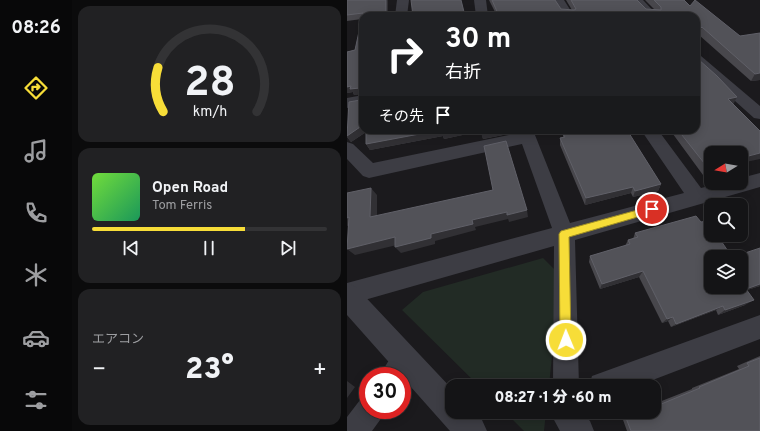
<!DOCTYPE html>
<html lang="ja">
<head>
<meta charset="utf-8">
<style>
	body { margin:0; font-family:Overpass,"Noto Sans JP",sans-serif; background:#212123; color:#f1f3f6; height:100vh; display:flex; flex-direction:column; font-size:15px; white-space:nowrap }
	* { box-sizing:border-box; margin:0 }
	p { font-size:13px; color:#9d9ea1 }
	.icon { flex:none; width:22px; height:22px; fill:none; stroke:currentColor; stroke-width:2; stroke-linecap:round; stroke-linejoin:round }
	.map { position:relative; flex:1; overflow:hidden }
	.side { display:flex; flex-direction:column; gap:6px; padding:6px; background:#0b0b0c; width:275px }
	.side>* { flex:none }
	.guide { position:absolute; left:12px; top:12px; width:341px; height:122px; border-radius:12px; box-shadow:0 2px 10px #0003,0 0 0 1px #333335; background:#202124; color:#fff; overflow:hidden }
	.needle { width:26px; rotate:259deg }
	.buttons { position:absolute; left:357px; top:146px; display:grid; gap:8px }
	.buttons a { display:grid; place-items:center; width:44px; height:44px; border-radius:8px; background:#141416; box-shadow:0 2px 10px #0003,0 0 0 1px #333335; font-size:20px }
	.speed { position:absolute; left:12px; top:367px; display:flex; gap:8px; font-size:20px; font-weight:700; text-align:center }
	.speed>* { display:grid; place-content:center; width:52px; height:52px; border-radius:50%; background:#141416; box-shadow:0 2px 10px #0003,0 0 0 1px #333335; line-height:1 }
	.speed .limit { border:6px solid #d22; background:#fff; color:#111 }
	.pin { position:absolute; display:grid; place-items:center; width:34px; height:34px; color:#fff; margin:-17px; border:2px solid #fff; border-radius:50%; box-shadow:0 1px 4px #0007 }
	.me { position:absolute; width:44px; margin:-22px; rotate:359deg; stroke-linejoin:round; filter:drop-shadow(0 0 3px #0008) }
	.turn { display:flex; align-items:center; gap:14px; height:84px; padding:0 20px; font-size:18px }
	.turn .icon { width:52px; height:52px; stroke-width:2.5 }
	.turn b { display:block; font-size:28px; line-height:34px }
	.then { display:flex; align-items:center; height:38px; padding:0 20px; background:#0003; gap:8px; font-size:15px }
	.big { font-size:30px; font-weight:800; line-height:1.1 }
	.side .tile { flex:1; display:flex; flex-direction:column; justify-content:center; gap:6px; min-width:0; padding:0 14px; border-radius:12px; background:#212123 }
	.side .dial { align-items:center; gap:0 }
	.dial svg { height:104px; overflow:visible; fill:none; stroke:#333335; stroke-width:7; stroke-linecap:round; text-anchor:middle }
	.dial text { fill:#f1f3f6; stroke:none }
	.song { display:flex; align-items:center; gap:12px }
	.cover { width:48px; height:48px; border-radius:6px; background:linear-gradient(135deg,hsl(100 70% 55%),hsl(150 70% 35%)) }
	.played { height:4px; border-radius:2px; background:linear-gradient(90deg,#f7dd38 65%,#333335 65%) }
	.keys { display:flex; justify-content:space-around; direction:ltr }
	.heat { display:flex; justify-content:space-between; align-items:center; font-size:22px; direction:ltr }
	.trip { position:absolute; left:98px; top:379px; width:216px; height:40px; border-radius:12px; background:#141416; box-shadow:0 2px 10px #0003,0 0 0 1px #333335; font-weight:800; line-height:40px; text-align:center }
	main { display:flex; flex:1; min-height:0 }
	.menu { display:flex; flex-direction:column; width:72px; justify-content:space-around; align-items:center; background:#080809; color:#9d9ea1 }
	.menu .icon { width:28px; height:28px }
	.menu .current { color:#f7dd38 }
	.menu b { font-size:18px; color:#f1f3f6 }
	.map>svg:first-child { display:block }
	.green { fill:#222b25 }
	.lines { fill:none; stroke-linecap:round; stroke-linejoin:round }
	.minor { fill:#3d3d44; fill-rule:evenodd }
	.tertiary { fill:#3d3d44; fill-rule:evenodd }
	.wall { fill:#48474c }
	.shaded-wall { fill:#313034 }
	.building { fill:#525258; stroke:#606068 }
	.route { fill:#f7dd38; stroke:#a19024 }
</style>
</head>
<body>
<main>
<nav class="menu">
<b>08:26</b>
<svg class="icon current" aria-label="directions" viewBox="0 0 24 24"><path d="M12 3l9 9-9 9-9-9zM9 14v-3h6M13 9l2 2-2 2"/></svg>
<svg class="icon" aria-label="music" viewBox="0 0 24 24"><path d="M9 18V5l10-2v13"/><circle cx="6" cy="18" r="3"/><circle cx="16" cy="16" r="3"/></svg>
<svg class="icon" aria-label="phone" viewBox="0 0 24 24"><path d="M5 4h4l2 5-3 2q2 4 5 5l2-3 5 2v4C11 20 4 13 5 4z"/></svg>
<svg class="icon" aria-label="climate" viewBox="0 0 24 24"><path d="M12 3v18M4 7l16 10M4 17L20 7"/></svg>
<svg class="icon" aria-label="car" viewBox="0 0 24 24"><path d="M5 17H2v-5l4-1 3-4h7l3 4 3 1v5h-3M9 17h6M6 11h13"/><circle cx="7" cy="17" r="2"/><circle cx="17" cy="17" r="2"/></svg>
<svg class="icon" aria-label="filters" viewBox="0 0 24 24"><path d="M4 7h16M4 17h16"/><circle cx="9" cy="7" r="2"/><circle cx="15" cy="17" r="2"/></svg>
</nav>
<section class="side">
<div class="tile dial"><svg viewBox="0 0 100 80">
<path d="M14 69A42 42 0 1 1 86 69"/>
<path d="M14 69A42 42 0 0 1 10 35" stroke="#f7dd38"/>
<text x="50" y="56" font-size="32" font-weight="700">28</text>
<text x="50" y="72" font-size="11">km/h</text>
</svg></div>
<div class="tile">
<div class="song"><i class="cover"></i><div><b>Open Road</b><p>Tom Ferris</p></div></div>
<div class="played"></div>
<div class="keys"><svg class="icon" aria-label="previous" viewBox="0 0 24 24"><path d="M18 5L8 12l10 7zM5 5v14"/></svg><svg class="icon" aria-label="pause" viewBox="0 0 24 24"><path d="M8 5v14M16 5v14"/></svg><svg class="icon" aria-label="next" viewBox="0 0 24 24"><path d="M6 5l10 7-10 7zM19 5v14"/></svg></div>
</div>
<div class="tile"><p>エアコン</p>
<div class="heat"><a>−</a><b class="big">23°</b><a>+</a></div>
</div>
</section>
<div class="map">
<svg width="413" height="431" viewBox="0 0 413 431">
	<rect width="100%" height="100%" fill="#1b1a1d"/>
	<path class="green" d="M196,258l17,17 -11,111h-70l-77,-76 21,-18z
		M158,412h41l-2,19h-20z"/>
	<g class="lines">
		<path class="minor" d="M50,0h12l-2,16h-12z
			M127,0h12l2,16h-12z
			M205,0h12l10,16h-12z
			M284,0h12l15,16h-13z
			M349,55l5,1 59,50v13l-6,-1 -58,-52z
			M16,95v10l-16,3v-10z
			M170,130h16l37,93 114,-30 -43,-63h17l43,58 20,-5h20v-5l19,-5v14l-185,53 4,146h-26l1,-140 -207,59v-22l205,-55 -30,-84 -153,34 -6,-2 -16,-17v-17l6,2 20,19 145,-30z
			M413,315v24l-123,47h-48l3,-10z
			M58,348l9,4 4,9 -4,9 -12,16v-10h-21c5,-13 11,-23 24,-28z
			M21,397v13h16l-4,10 -8,11h-25v-14l13,-17z
			M206,412h28l9,9 4,10h-34l-7,-13z"/>
		<path class="tertiary" d="M0,283l9,4 96,102v23h23l7,8 5,11h-37l-103,-116z"/>
	</g>
	<path class="wall" d="M0,0h41v16h-25v114h139l1,5 -20,4 -2,-8 -37,8 -1,-3 -73,14 -4,-6v-12l-15,10 -4,-5v-8l13,-29v-6l-6,1 -1,-3 -6,1v-41l8,-2 7,-31 -15,2z
		M142,0h66l6,9 11,1 -6,-10h71l9,9h8l-9,-9h39l6,6 50,30 20,44 -9,1 -52,-46 -3,3v-22h-199z
		M351,59l35,45 8,49 -30,20 -8,2 -33,-45h26z
		M216,134l98,50 -3,7 -25,6 -2,-4 -46,12 -25,-60v-7l3,-1z
		M288,233l76,54 49,-39v38l-13,4 -2,15 -27,10 -2,-5 -45,17 -3,-6 -6,2 -23,-46 -39,12 -11,-27 1,-6 35,-10 3,-6 5,-1z
		M413,356v75h-133l-5,-14 13,-5h19v-8l38,-15v-1l47,-19 -2,-3z"/>
	<path class="shaded-wall" d="M39,0h2v16h-2z
		M355,27l-3,8 -3,3v-5z
		M413,73v7l-9,1 4,-7z
		M4,86l9,2 3,6 -9,1 -1,-3 -6,1v-6z
		M390,97l-4,8 -5,-6z
		M16,125v5h6l-18,12 -4,-5v-1z
		M94,130h40v1l-37,8 -1,-3 -73,14 -4,-6z
		M149,130h6l1,5 -20,4 -2,-6z
		M413,153v6l-19,4v-5z
		M364,167v6l-8,2 5,-7z
		M314,184l-3,7 -25,6 2,-6z
		M286,187l-2,6 -46,12 1,-7z
		M24,188l6,7v29l-7,-7z
		M180,210l1,7 -19,5 -2,-7z
		M160,212l1,7 -33,8 1,3 -41,11v3l-34,9 -6,-6 77,-27z
		M2,217l7,7 -9,2v-8z
		M48,237l6,7 -46,11 -8,-6z
		M296,271l-4,6 -39,12 2,-5z
		M413,284v2l-22,7 8,-4z
		M407,300l-9,5 -27,10 7,-5z
		M376,306l-7,4 -45,17 5,-3z
		M326,317l-5,4 -6,2 5,-4z
		M0,381l8,6 -8,11z"/>
	<path class="building" d="M0,0h39v16h-23v109l-16,11 2,-34 11,-2v-12l-10,1 1,-3 -4,1v-35l8,-2 8,-37 -16,2z
		M64,0h50l4,16h-52z
		M145,0h63l6,9 13,1 2,-1 -5,-9h66l9,9 15,1v-3l-7,-7h30l6,6 5,-6 45,36 20,-3v40l-5,1 -53,-47 -6,6v-17h-197z
		M349,53l2,2v4l19,17 20,21 -9,2 32,32v22l-19,5v-5h-30v14l-3,1 -30,-38h18z
		M19,130h75l-75,14z
		M95,130h14l-14,3z
		M133,130h16l-15,3z
		M237,130h43l34,54 -26,7 -2,-4 -47,11 -26,-60 5,-1 -2,-3z
		M159,141l21,69 -20,5v-3l-35,8 1,4 -42,10v4l-36,9v-10l-48,12 2,-32 -2,1v-25l24,-5 -1,29 123,-27 -9,-44z
		M349,216l5,6 6,-1 4,6v8h6l15,22h-21v30h30v-30h-8l27,-9v36l-14,5 8,11 -29,10 -2,-4 -47,18 -3,-7 -6,2 -24,-48 -41,13 -12,-28 40,-12 -2,-4 10,-3 -3,-4z
		M413,358v73h-129l-5,-13 15,-6h13v-5l46,-19 -1,-1 50,-21 -2,-3z"/>
	<path class="route" d="M305,206l3,1 2,2 -2,3 -86,25 2,103 -1,4 -4,2 -4,-2 -2,-4 -1,-106 2,-3z"/>
</svg>
<div class="buttons">
<a><svg class="needle" viewBox="-14 -14 28 28"><path d="M0-13l5 13h-10z" fill="#e53935"/><path d="M0 13l5-13h-10z" fill="#9d9ea1"/></svg></a>
<a><svg class="icon" aria-label="search" viewBox="0 0 24 24"><circle cx="10" cy="10" r="6"/><path d="M15 15l6 6"/></svg></a>
<a><svg class="icon" aria-label="layers" viewBox="0 0 24 24"><path d="M12 4l9 5-9 5-9-5zM3 14l9 5 9-5"/></svg></a>
</div>
<div class="speed"><div class="limit">30</div></div>
<div class="pin" style="left:305px;top:209px;background:#d93025"><svg class="icon" aria-label="arrive" viewBox="0 0 24 24"><path d="M6 21V4h12l-3 4 3 4H6"/></svg></div>
<svg class="me" style="left:219px;top:340px" viewBox="-20 -20 40 40"><circle r="17" fill="#f7dd38" stroke="#fff" stroke-width="3"/><path d="M0-11L8 9 0 5-8 9z" fill="#fff"/></svg>
<div class="trip">08:27 · 1 分 · 60 m</div>
<div class="guide">
<div class="turn"><svg class="icon" aria-label="right" viewBox="0 0 24 24"><path d="M7 20v-9h11M14 6l5 5-5 5"/></svg><div><b>30 m</b>右折</div></div>
<div class="then">その先<svg class="icon" aria-label="arrive" viewBox="0 0 24 24"><path d="M6 21V4h12l-3 4 3 4H6"/></svg></div>
</div>
</div>
</main>
</body>
</html>
